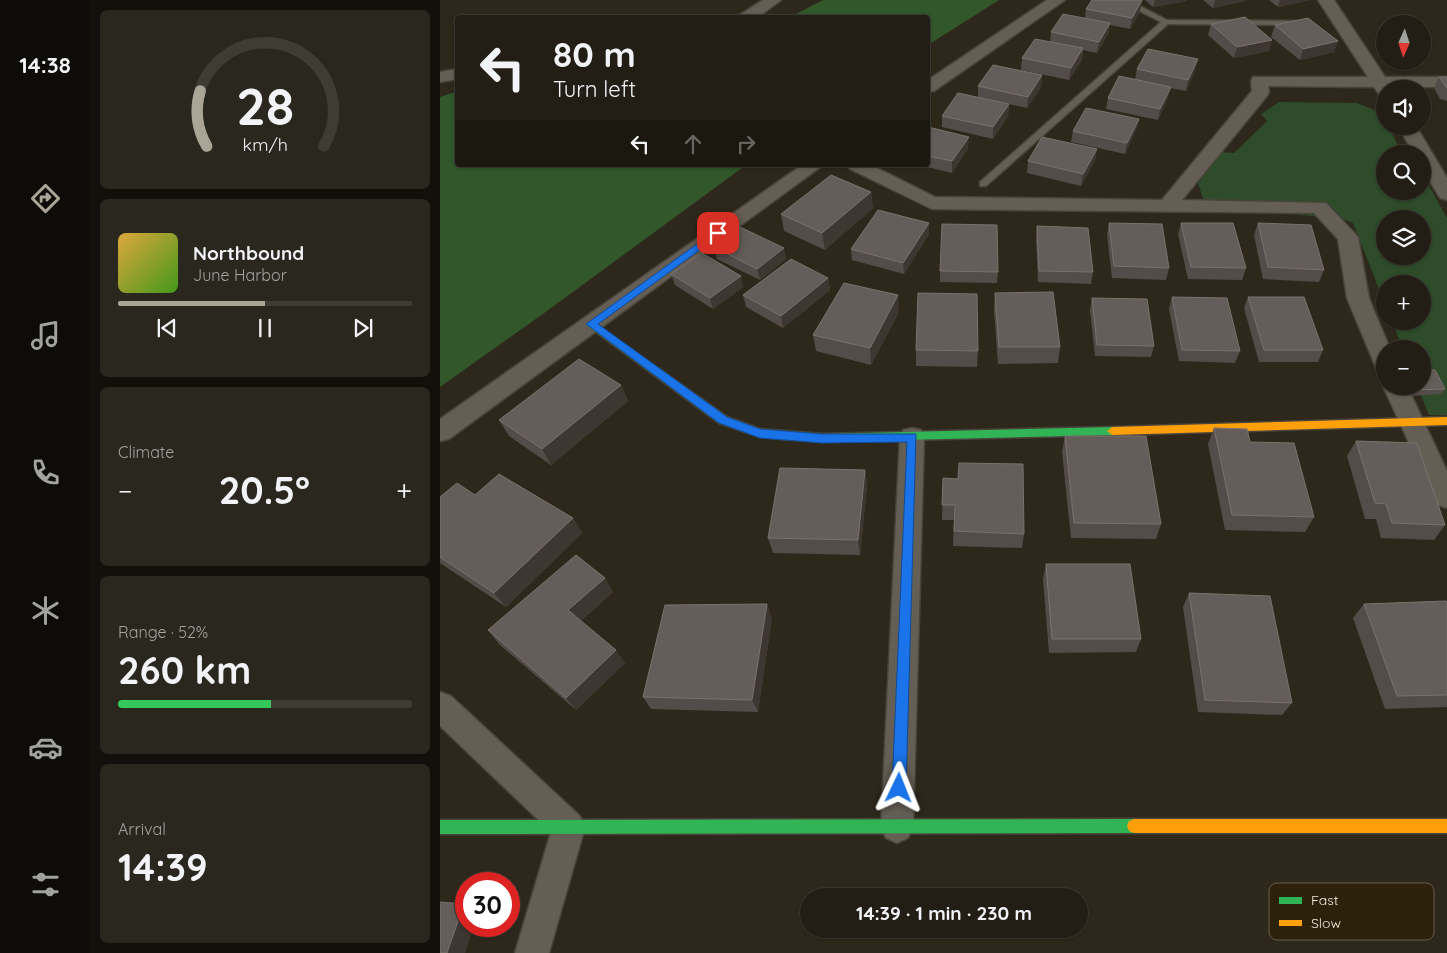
<!DOCTYPE html>
<html lang="en">
<head>
<meta charset="utf-8">
<style>
	body { margin:0; font-family:Quicksand,sans-serif; background:#2a271e; color:#f1f3f6; height:100vh; display:flex; flex-direction:column; font-size:19px; white-space:nowrap }
	* { box-sizing:border-box; margin:0 }
	p { font-size:16px; color:#a2a2a0 }
	.icon { flex:none; width:28px; height:28px; fill:none; stroke:currentColor; stroke-width:2; stroke-linecap:round; stroke-linejoin:round }
	.map { position:relative; flex:1; overflow:hidden }
	.panel { display:flex; flex-direction:column; gap:10px; padding:10px; background:#13100c; width:350px }
	.panel>* { flex:none }
	.guide { position:absolute; left:15px; top:15px; width:475px; height:152px; border-radius:5px; box-shadow:0 1px 4px #0004,0 0 0 1px #3f3c34; background:#221e15; color:#f1f3f6; overflow:hidden }
	.needle { width:32px; rotate:183deg }
	.fabs { position:absolute; left:936px; top:15px; display:grid; gap:10px }
	.fabs a { display:grid; place-items:center; width:55px; height:55px; border-radius:50%; background:#221e15; box-shadow:0 1px 4px #0004,0 0 0 1px #3f3c34; font-size:25px }
	.speed { position:absolute; left:15px; top:872px; display:flex; gap:10px; font-size:25px; font-weight:700; text-align:center }
	.speed>* { display:grid; place-content:center; width:65px; height:65px; border-radius:50%; background:#221e15; box-shadow:0 1px 4px #0004,0 0 0 1px #3f3c34; line-height:1 }
	.speed .limit { border:8px solid #d22; background:#fff; color:#111 }
	.pin { position:absolute; display:grid; place-items:center; width:42px; height:42px; color:#fff; margin:-21px; border-radius:10px; box-shadow:0 2px 8px #0006 }
	.me { position:absolute; width:55px; margin:-28px; rotate:2deg; stroke-linejoin:round; filter:drop-shadow(0 0 4px #0008) }
	.turn { display:flex; align-items:center; gap:18px; height:105px; padding:0 15px; font-size:22px }
	.turn .icon { width:65px; height:65px; stroke-width:2.5 }
	.turn b { display:block; font-size:35px; line-height:42px }
	.lanes { display:flex; align-items:center; height:48px; padding:0 15px; background:#0003; justify-content:center; gap:25px; direction:ltr }
	.lanes .off { opacity:.35 }
	.big { font-size:38px; font-weight:700; line-height:1.1 }
	.panel .widget { flex:1; display:flex; flex-direction:column; justify-content:center; gap:8px; min-width:0; padding:0 18px; border-radius:8px; background:#2a271e }
	.panel .dial { align-items:center; gap:0 }
	.dial svg { height:130px; overflow:visible; fill:none; stroke:#3f3c34; stroke-width:7; stroke-linecap:round; text-anchor:middle }
	.dial text { fill:#f1f3f6; stroke:none }
	.song { display:flex; align-items:center; gap:15px }
	.cover { width:60px; height:60px; border-radius:8px; background:linear-gradient(135deg,hsl(40 70% 55%),hsl(100 70% 35%)) }
	.played { height:5px; border-radius:2px; background:linear-gradient(90deg,#aba598 50%,#3f3c34 50%) }
	.keys { display:flex; justify-content:space-around; direction:ltr }
	.heat { display:flex; justify-content:space-between; align-items:center; font-size:28px; direction:ltr }
	.charge { height:8px; border-radius:4px; background:linear-gradient(90deg,#34c759 52%,#3f3c34 0) }
	.trip { position:absolute; left:360px; top:888px; width:288px; height:50px; border-radius:25px; background:#221e15; box-shadow:0 1px 4px #0004,0 0 0 1px #3f3c34; font-weight:700; line-height:50px; text-align:center }
	main { display:flex; flex:1; min-height:0 }
	.menu { display:flex; flex-direction:column; width:90px; justify-content:space-around; align-items:center; background:#0e0c08; color:#a2a2a0 }
	.menu .icon { width:35px; height:35px }
	.menu .active { color:#aba598 }
	.menu b { font-size:22px; color:#f1f3f6 }
	.map>svg:first-child { display:block }
	.green { fill:#2e4c29; fill-rule:evenodd }
	.forest { fill:#31572b }
	.lines { fill:none; stroke-linecap:round; stroke-linejoin:round }
	.lane-casing { stroke:#49443a; stroke-width:3 }
	.street-casing { stroke:#49443a; stroke-width:3 }
	.fast-casing { stroke:#49443a; stroke-width:3 }
	.slow-casing { stroke:#49443a; stroke-width:3 }
	.lane { fill:#645e54; fill-rule:evenodd }
	.street { fill:#645e54; fill-rule:evenodd }
	.fast { fill:#30b455; fill-rule:evenodd }
	.slow { fill:#ff9f0a; fill-rule:evenodd }
	.wall { fill:#544c49 }
	.shaded-wall { fill:#3e3630 }
	.building { fill:#645d59; stroke:#7a726d }
	.route { fill:#1a73e8; stroke:#114b97 }
	.key { fill:#2c210a; stroke:#665d48; stroke-width:1 }
	.key-label { font-size:14px; fill:#efe8da }
</style>
</head>
<body>
<main>
<nav class="menu">
<b>14:38</b>
<svg class="icon active" aria-label="directions" viewBox="0 0 24 24"><path d="M12 3l9 9-9 9-9-9zM9 14v-3h6M13 9l2 2-2 2"/></svg>
<svg class="icon" aria-label="music" viewBox="0 0 24 24"><path d="M9 18V5l10-2v13"/><circle cx="6" cy="18" r="3"/><circle cx="16" cy="16" r="3"/></svg>
<svg class="icon" aria-label="phone" viewBox="0 0 24 24"><path d="M5 4h4l2 5-3 2q2 4 5 5l2-3 5 2v4C11 20 4 13 5 4z"/></svg>
<svg class="icon" aria-label="climate" viewBox="0 0 24 24"><path d="M12 3v18M4 7l16 10M4 17L20 7"/></svg>
<svg class="icon" aria-label="car" viewBox="0 0 24 24"><path d="M5 17H2v-5l4-1 3-4h7l3 4 3 1v5h-3M9 17h6M6 11h13"/><circle cx="7" cy="17" r="2"/><circle cx="17" cy="17" r="2"/></svg>
<svg class="icon" aria-label="filters" viewBox="0 0 24 24"><path d="M4 7h16M4 17h16"/><circle cx="9" cy="7" r="2"/><circle cx="15" cy="17" r="2"/></svg>
</nav>
<section class="panel">
<div class="widget dial"><svg viewBox="0 0 100 80">
<path d="M14 69A42 42 0 1 1 86 69"/>
<path d="M14 69A42 42 0 0 1 10 35" stroke="#aba598"/>
<text x="50" y="56" font-size="32" font-weight="700">28</text>
<text x="50" y="72" font-size="11">km/h</text>
</svg></div>
<div class="widget">
<div class="song"><i class="cover"></i><div><b>Northbound</b><p>June Harbor</p></div></div>
<div class="played"></div>
<div class="keys"><svg class="icon" aria-label="previous" viewBox="0 0 24 24"><path d="M18 5L8 12l10 7zM5 5v14"/></svg><svg class="icon" aria-label="pause" viewBox="0 0 24 24"><path d="M8 5v14M16 5v14"/></svg><svg class="icon" aria-label="next" viewBox="0 0 24 24"><path d="M6 5l10 7-10 7zM19 5v14"/></svg></div>
</div>
<div class="widget"><p>Climate</p>
<div class="heat"><a>−</a><b class="big">20.5°</b><a>+</a></div>
</div>
<div class="widget"><p>Range · 52%</p><b class="big">260 km</b><div class="charge"></div></div>
<div class="widget"><p>Arrival</p><b class="big">14:39</b></div>
</section>
<div class="map">
<svg width="1007" height="953" viewBox="0 0 1007 953">
	<rect width="100%" height="100%" fill="#2e281c"/>
	<path class="green" d="M839,102l78,1 28,11v12h8l-3,3 12,25h-17v37h37l1,-16 24,43v197h-18l-12,-29h5v-37h-19l-11,-28h30v-37h-37v20l-32,-81 -11,-4 -137,-14 -7,-22 22,-31 14,1 33,-32 -6,-7zM945,219h37v37h-37z"/>
	<path class="forest" d="M383,0h176l-71,45v-27l-138,-1z
		M12,93h5l1,72h288l-199,146 -107,76v-290z"/>
	<g class="lines">
		<g class="lane-casing">
			<path id="lane" d="M678,0h10l39,20 133,1 4,2 -4,2 -132,-1 -182,162h-6v-4l181,-160z"/>
		</g>
		<g class="street-casing">
			<path id="street" d="M323,0h18l-24,18h-22z
				M607,0h18l-131,91 -6,1v-12z
				M878,0h16l51,77h62v10h-56l2,2h-8v6l-6,-1 -5,-7 -106,-1 1,6 -2,4 -85,104 144,3 32,34 11,61 21,51h-5v22l-8,-2 -3,-6 -27,-65 -9,-59 -24,-26 -382,-4 -82,-40 -2,-4h23l64,32 227,3 90,-109 -1,-10 2,-4h115z
				M18,69v10l-18,3v-10z
				M958,126h18l31,52v22l-7,-2 -18,-30v-14h-8z
				M362,165h21l-374,274 -9,2v-22z
				M945,383v3h22l40,85v37l-9,-3 -4,-7 -51,-112z
				M472,428l9,2 3,7 -11,390 -5,11 -11,5 -11,-5 -5,-11 19,-390 3,-7z
				M0,692l11,4 129,120 5,11 -36,126h-34l36,-121 -111,-106z"/>
		</g>
		<g class="fast-casing">
			<path id="fast" d="M151,321l136,96 33,12 62,5 290,-7 5,4 -5,4 -290,7 -62,-5 -41,-14 -131,-97 -2,-2z
				M694,819l5,2 2,5 -2,5 -5,2 -694,1v-14z"/>
		</g>
		<g class="slow-casing">
			<path id="slow" d="M1007,417v8l-335,10 -5,-4 5,-4z
				M694,819h313v14h-313l-5,-2 -2,-5 2,-5z"/>
		</g>
		<use href="#lane" class="lane"/>
		<use href="#street" class="street"/>
		<use href="#fast" class="fast"/>
		<use href="#slow" class="slow"/>
	</g>
	<path class="wall" d="M702,0l-2,11 -10,18 -20,-4 -2,9 -11,19 -14,-3 -1,10 -13,20 -48,-10 1,-12 28,-16 1,-10 34,-14 1,-9z
		M705,0h42l-1,1 -33,6z
		M763,0h43l-1,1 -32,7z
		M829,0h41l-32,7z
		M771,24l61,16 -3,11 -35,7 -26,-23z
		M835,25l63,16 -4,11 -34,8 -29,-23z
		M697,69l58,2 -9,20 -16,-3 -2,10 -10,22 -52,-11 2,-11 27,-18z
		M602,75l-1,12 -14,21 -49,-11v-11z
		M999,77h8v24l-7,-2 -6,-11z
		M569,104l-1,12 -15,23 -51,-12v-11z
		M699,119l-3,11 -11,24 -54,-12 2,-11z
		M488,127l40,21 -16,25 -33,-8h9z
		M657,149l-2,11 -14,26 -54,-13 1,-12z
		M431,192l2,16 -48,42 -41,-19 -3,-17z
		M669,223l60,45 -3,12 -54,-2 -5,-43z
		M741,223l65,45 -4,12 -54,-1 -10,-45z
		M818,223l66,47 -5,12 -56,-3 -9,-44z
		M597,226l56,46 -2,12 -53,-2 -2,-44z
		M489,234l-25,40 -52,-14 -1,-11z
		M274,247l72,12 -26,21 -43,-21z
		M500,271l58,1 -1,11 -57,-1z
		M231,274l72,13 -30,22 -38,-24z
		M388,278l2,12 -47,38 -37,-21 -3,-12z
		M555,293l65,54 -2,16 -60,1 -4,-54z
		M732,297l68,54 -5,12 -56,-2 -10,-52z
		M808,297l75,53 -5,12h-59l-15,-54z
		M652,298l62,48 -3,11 -56,-1 -5,-46z
		M459,312l-28,53 -55,-14 -3,-16z
		M476,350l62,1 -1,16 -61,-1z
		M181,385l7,16 -77,64 -42,-29 -10,-16z
		M966,386h16l23,3 -4,5 -30,2z
		M774,428l36,14 64,75 -9,15 -80,-2 -17,-86z
		M625,436l96,88 -5,15 -85,-1 -9,-86z
		M916,441l89,84 -11,15 -53,-2 -5,-19h-11l-18,-63z
		M425,470l2,15 -7,70 -87,-2 -5,-15z
		M503,478l81,56 -2,14 -69,-2 1,-26h-12z
		M35,495l98,23 9,15 -76,74 -66,-44v-66z
		M606,564l95,75 -5,13 -87,1 -6,-74z
		M165,578l8,14 -32,29 44,42 -49,47 -77,-66 -11,-14z
		M749,593l103,110 -10,12 -84,-3 -15,-105z
		M924,604h83v103l-62,2 -32,-91z
		M332,618l-14,94 -107,-3 -8,-12z"/>
	<path class="shaded-wall" d="M702,0l-2,11 -10,18 2,-11z
		M715,0h32l-1,1 -33,6z
		M775,0h31l-1,1 -32,7z
		M840,0h30l-32,7z
		M670,23l-2,11 -11,19 2,-11z
		M832,40l-3,11 -35,7 3,-11z
		M898,41l-4,11 -34,8 3,-11z
		M643,48l-1,12 -13,20 2,-12z
		M758,59l-3,12 -9,20 2,-11z
		M602,75l-1,12 -14,21 1,-11z
		M731,87l-3,11 -10,22 2,-11z
		M569,104l-1,12 -15,23v-12z
		M699,119l-3,11 -11,24 2,-11z
		M529,137l-1,11 -16,25v-12z
		M657,149l-2,11 -14,26 2,-12z
		M431,192l2,16 -48,42 -3,-17z
		M489,223v11l-25,40 -1,-11z
		M344,248l2,11 -26,21 -3,-11z
		M301,276l2,11 -30,22 -3,-11z
		M388,278l2,12 -47,38 -2,-12z
		M458,295l1,17 -28,53 -1,-17z
		M181,385l7,16 -77,64 -9,-16z
		M425,470l2,15 -7,70 -2,-15z
		M133,518l9,15 -76,74 -12,-14z
		M165,578l8,14 -35,32 -10,-14z
		M327,604l5,14 -14,94 -6,-12z
		M176,650l9,13 -49,47 -10,-12z
		M24,904l2,1v21h8l-9,27h-18z"/>
	<path class="building" d="M652,0h50l-10,18 -46,-9z
		M623,14l47,9 -11,19 -48,-10z
		M805,17l27,23 -35,7 -26,-23z
		M868,18l30,23 -35,8 -28,-24z
		M595,39l48,9 -12,20 -49,-10z
		M708,49l50,10 -10,21 -51,-11z
		M553,65l49,10 -14,22 -50,-11z
		M679,76l52,11 -11,22 -52,-11z
		M999,77h8v11l-1,-1z
		M518,93l51,11 -16,23 -51,-11z
		M646,108l53,11 -12,24 -54,-12z
		M488,127l41,10 -17,24 -24,-5z
		M602,137l55,12 -14,25 -55,-13z
		M391,175l40,17 -49,41 -41,-19z
		M438,210l51,13 -26,40 -52,-14z
		M669,223l53,1 7,44 -55,-2z
		M741,223h52l13,45 -55,-1z
		M818,223l53,2 13,45 -56,-3z
		M502,224l55,1 1,47 -58,-1z
		M597,226l51,2 5,44 -54,-1z
		M300,227l44,21 -27,21 -43,-22z
		M262,253l39,23 -31,22 -39,-24z
		M351,259l37,19 -47,38 -38,-21z
		M404,283l54,12 -28,53 -57,-13z
		M613,292l7,55h-61l-4,-54z
		M478,293l59,1 1,57 -62,-1z
		M732,297l55,1 13,53 -58,-1z
		M808,297h56l19,53h-59z
		M652,298l55,1 7,47 -57,-1z
		M139,359l42,26 -79,64 -43,-29z
		M982,370h13l10,19 -31,1 -2,-4h10z
		M774,428l33,1 3,13 44,1 20,74 -82,-2z
		M625,436h81l15,88 -87,-1z
		M916,441l61,2 28,82 -53,-2 -6,-19 -11,-1z
		M519,463l64,1 1,70 -70,-3 1,-26h-13l1,-27 15,1z
		M340,468l85,2 -7,70 -90,-2z
		M59,474l74,44 -79,75 -54,-36v-60l17,-14 18,12z
		M136,555l29,23 -37,32 48,40 -50,48 -78,-68z
		M606,564h84l11,75h-89z
		M749,593l81,3 22,107 -87,-3z
		M1006,601l1,3v91l-50,1 -33,-92z
		M327,604l-15,96 -109,-3 22,-92z
		M0,902l24,2 -17,49h-7z"/>
	<path class="route" d="M275,231l8,2 -125,91 129,93 33,12 62,5h94l-10,354 -2,5 -5,2 -5,-2 -2,-5 15,-346 -85,1 -62,-5 -41,-15 -133,-99z"/>
	<rect x="829" y="883" width="165" height="57" rx="8" class="key"/>
	<rect x="839" y="897" width="23" height="7" fill="#30b455"/>
	<rect x="839" y="920" width="23" height="6" fill="#ff9f0a"/>
	<g class="key-label">
		<text x="871" y="905">Fast</text>
		<text x="871" y="928">Slow</text>
	</g>
</svg>
<div class="fabs">
<a><svg class="needle" viewBox="-14 -14 28 28"><path d="M0-13l5 13h-10z" fill="#e53935"/><path d="M0 13l5-13h-10z" fill="#a2a2a0"/></svg></a>
<a><svg class="icon" aria-label="sound" viewBox="0 0 24 24"><path d="M4 9h4l5-4v14l-5-4H4zM17 9q2 3 0 6"/></svg></a>
<a><svg class="icon" aria-label="search" viewBox="0 0 24 24"><circle cx="10" cy="10" r="6"/><path d="M15 15l6 6"/></svg></a>
<a><svg class="icon" aria-label="layers" viewBox="0 0 24 24"><path d="M12 4l9 5-9 5-9-5zM3 14l9 5 9-5"/></svg></a>
<a>+</a>
<a>−</a>
</div>
<div class="speed"><div class="limit">30</div></div>
<div class="pin" style="left:278px;top:233px;background:#d93025"><svg class="icon" aria-label="arrive" viewBox="0 0 24 24"><path d="M6 21V4h12l-3 4 3 4H6"/></svg></div>
<svg class="me" style="left:459px;top:788px" viewBox="-20 -20 40 40"><path d="M0-17L14 15 0 8-14 15z" fill="#1a73e8" stroke="#fff" stroke-width="4"/></svg>
<div class="trip">14:39 · 1 min · 230 m</div>
<div class="guide">
<div class="turn"><svg class="icon" aria-label="left" viewBox="0 0 24 24"><path d="M17 20v-9H6M10 6l-5 5 5 5"/></svg><div><b>80 m</b>Turn left</div></div>
<div class="lanes"><svg class="icon" aria-label="left" viewBox="0 0 24 24"><path d="M17 20v-9H6M10 6l-5 5 5 5"/></svg><svg class="icon off" aria-label="ahead" viewBox="0 0 24 24"><path d="M12 20V5M6 11l6-6 6 6"/></svg><svg class="icon off" aria-label="right" viewBox="0 0 24 24"><path d="M7 20v-9h11M14 6l5 5-5 5"/></svg></div>
</div>
</div>
</main>
</body>
</html>
